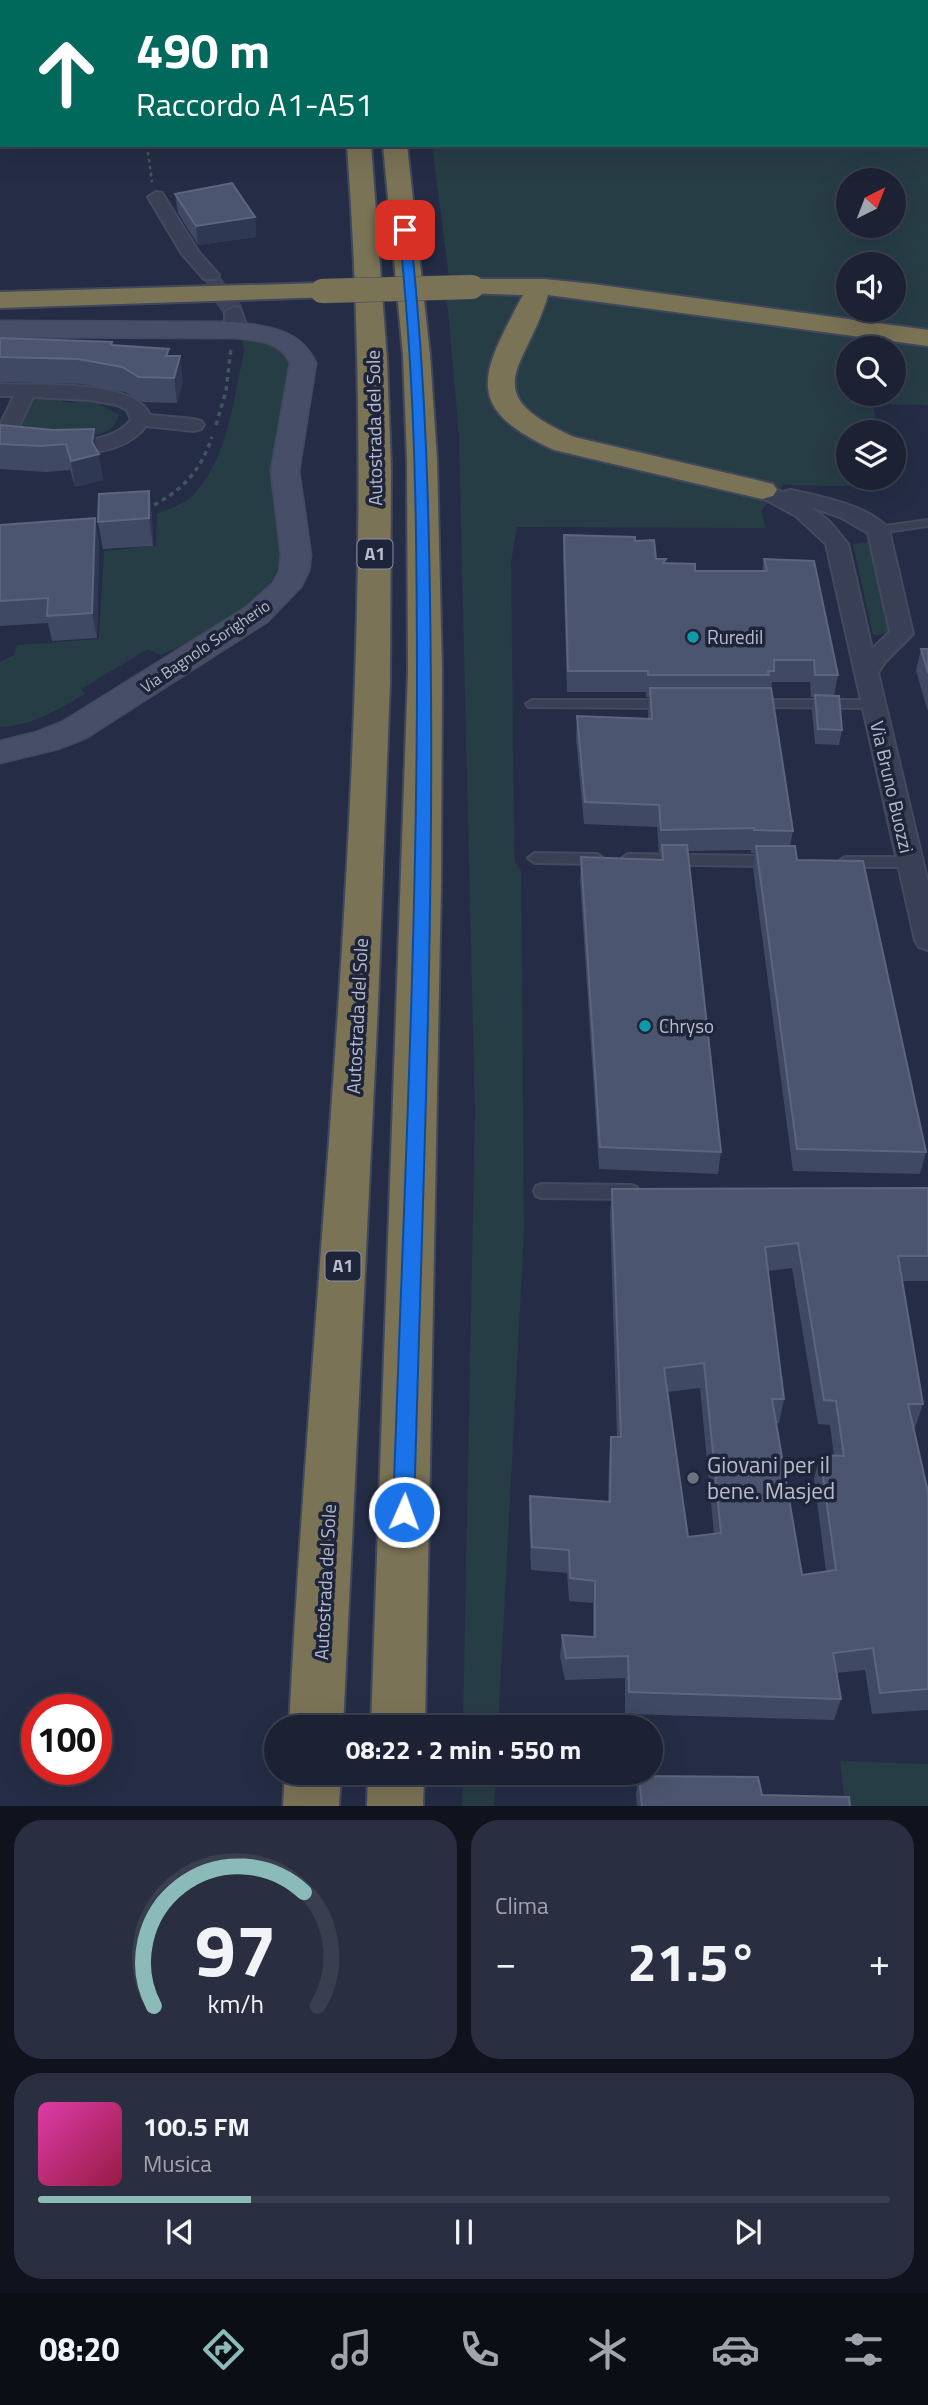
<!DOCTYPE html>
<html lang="it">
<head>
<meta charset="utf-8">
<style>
	body { margin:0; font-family:"Titillium Web",sans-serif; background:#292f40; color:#f1f3f6; height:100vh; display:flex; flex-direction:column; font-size:26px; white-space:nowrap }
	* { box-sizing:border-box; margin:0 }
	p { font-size:23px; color:#a0a4ac }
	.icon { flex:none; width:38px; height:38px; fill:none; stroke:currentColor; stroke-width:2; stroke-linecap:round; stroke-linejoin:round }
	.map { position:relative; height:1806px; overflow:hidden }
	.panel { display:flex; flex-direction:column; gap:14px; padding:14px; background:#0f131d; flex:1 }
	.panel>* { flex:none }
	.top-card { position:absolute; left:0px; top:0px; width:929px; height:147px; box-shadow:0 7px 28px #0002,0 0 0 2px #3a3f4f; background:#00695c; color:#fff; overflow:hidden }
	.needle { width:46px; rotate:42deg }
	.fabs { position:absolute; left:836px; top:168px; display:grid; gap:14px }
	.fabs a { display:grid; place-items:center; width:70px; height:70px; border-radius:50%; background:#1c2234; box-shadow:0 7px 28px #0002,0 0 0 2px #3a3f4f; font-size:35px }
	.speed { position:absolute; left:21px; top:1694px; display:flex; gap:14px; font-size:35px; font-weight:700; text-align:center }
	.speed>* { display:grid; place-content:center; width:91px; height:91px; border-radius:50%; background:#1c2234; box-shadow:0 7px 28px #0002,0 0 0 2px #3a3f4f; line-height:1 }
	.speed .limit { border:10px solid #d22; background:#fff; color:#111 }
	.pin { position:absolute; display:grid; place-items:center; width:60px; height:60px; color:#fff; margin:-30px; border-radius:14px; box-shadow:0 4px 10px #0006 }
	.me { position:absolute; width:77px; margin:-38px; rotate:2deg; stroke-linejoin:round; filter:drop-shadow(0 0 5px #0008) }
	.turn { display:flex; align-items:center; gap:24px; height:147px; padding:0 21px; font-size:32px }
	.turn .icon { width:91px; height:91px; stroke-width:2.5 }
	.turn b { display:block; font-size:49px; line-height:60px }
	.big { font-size:52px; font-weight:700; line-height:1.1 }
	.panel .tile { flex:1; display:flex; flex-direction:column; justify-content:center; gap:10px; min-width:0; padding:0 24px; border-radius:28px; background:#292f40 }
	.panel .dial { align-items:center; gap:0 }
	.dial svg { height:182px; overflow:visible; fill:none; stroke:#3a3f4f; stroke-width:7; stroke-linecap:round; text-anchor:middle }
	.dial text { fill:#f1f3f6; stroke:none }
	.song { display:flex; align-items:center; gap:21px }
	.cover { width:84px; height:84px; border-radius:10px; background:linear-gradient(135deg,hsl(320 70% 55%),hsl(340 70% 35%)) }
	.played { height:7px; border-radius:4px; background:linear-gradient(90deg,#8bbbb9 25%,#3a3f4f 25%) }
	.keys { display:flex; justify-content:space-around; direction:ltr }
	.heat { display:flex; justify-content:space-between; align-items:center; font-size:38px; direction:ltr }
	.panel .tiles { flex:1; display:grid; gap:14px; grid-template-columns:1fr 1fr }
	.tile:last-child { grid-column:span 2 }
	.trip { position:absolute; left:264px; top:1715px; width:399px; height:70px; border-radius:35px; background:#1c2234; box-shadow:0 7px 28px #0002,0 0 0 2px #3a3f4f; font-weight:700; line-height:70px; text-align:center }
	.dock { display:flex; height:112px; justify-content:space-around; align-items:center; background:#0b0e15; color:#a0a4ac }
	.dock .icon { width:49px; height:49px }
	.dock .active { color:#8bbbb9 }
	.dock b { font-size:32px; color:#f1f3f6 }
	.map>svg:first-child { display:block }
	.green { fill:#273d46; fill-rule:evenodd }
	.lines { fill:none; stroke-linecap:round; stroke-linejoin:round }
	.street-tunnel-far1 { stroke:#3b425a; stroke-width:16; stroke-dasharray:16 8; stroke-linecap:butt }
	.street-tunnel { stroke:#3b425a; stroke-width:20; stroke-dasharray:20 10; stroke-linecap:butt }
	.lane-casing { stroke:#43495e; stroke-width:4 }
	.street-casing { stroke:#43495e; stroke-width:4 }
	.secondary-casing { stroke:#43495e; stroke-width:3 }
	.highway-casing { stroke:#41485c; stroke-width:4 }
	.path-far1 { stroke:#40565e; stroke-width:2.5; stroke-dasharray:3.5 3.5; stroke-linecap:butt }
	.path { stroke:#40565e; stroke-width:3.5; stroke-dasharray:4.5 4.5; stroke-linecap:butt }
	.lane { fill:#394055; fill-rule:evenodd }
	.street { fill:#394055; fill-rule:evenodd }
	.secondary { fill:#474e68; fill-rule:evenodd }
	.highway { fill:#7b7356; fill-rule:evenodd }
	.highway-bridge-casing { stroke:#41485c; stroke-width:25; stroke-linecap:butt }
	.highway-bridge { stroke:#7b7356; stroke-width:24 }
	.wall { fill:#3f4964; fill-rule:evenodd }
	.shaded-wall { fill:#2f3853 }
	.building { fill:#4c556f; stroke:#5d657e; stroke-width:2; fill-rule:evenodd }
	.route { fill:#1a73e8; stroke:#114b97; stroke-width:2 }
	.culture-dot { fill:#0f9aa8; stroke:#1e253a; stroke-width:2.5 }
	.worship-dot { fill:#6b7280; stroke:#1e253a; stroke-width:2.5 }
	.labels { text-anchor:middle; stroke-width:7; stroke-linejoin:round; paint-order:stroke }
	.far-street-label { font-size:16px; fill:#b7bcce; stroke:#1e253a }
	.shield { fill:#1e253a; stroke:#898fa2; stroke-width:2 }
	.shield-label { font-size:18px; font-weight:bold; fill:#b7bcce }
	.street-label { font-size:19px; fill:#b7bcce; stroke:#1e253a }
	.poi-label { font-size:19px; fill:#b7bcce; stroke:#1e253a; text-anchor:start }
	.near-poi-label { font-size:23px; fill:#b7bcce; stroke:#1e253a; text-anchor:start }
</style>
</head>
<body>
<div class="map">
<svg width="928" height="1807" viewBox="0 0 928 1807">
	<rect width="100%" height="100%" fill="#252d46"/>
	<path class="green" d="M413,0h515v405l-55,-1 5,28h-29v46h37l2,9 -105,-2 -22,26 5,17 -249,-1 -6,35 3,287 1,13 6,9 3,359 -26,497h-35l12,-615 -16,-675 -11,-129 -6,-15h9l-19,-148h496v-143zM849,180h45v46h-45zM849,264h45v46h-45zM849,348h45v46h-45z
		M241,337l36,9 13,13 -9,195 -4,15 -10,22 -15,16 -36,23 -56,25 -12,-6 -67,40 4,5c-27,15 -53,32 -85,33v-65l14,-7 3,-10 82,-6 5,-88 52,-5 1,-32c11,-5 26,-9 34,-17 35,-34 41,-90 51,-135l2,-12z
		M28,394l36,2 -2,6 13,1 5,-6 20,2 -1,5 20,11c-2,5 -4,11 -9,14 -21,15 -79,9 -105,10z
		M868,542l5,3 21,84 -8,5 -13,1 -20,-91z
		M840,1761l88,3v42h-83z
		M463,1773h33l-2,33h-32z"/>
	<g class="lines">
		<path class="street-tunnel-far1" d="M210,275l15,23"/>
		<path class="street-tunnel" d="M223,296l11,16"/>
		<g class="lane-casing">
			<path id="lane" d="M928,520v6l-50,7 -6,-3 6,-3z
				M532,700h136l6,4 -6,4 -140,-1 -2,-3z
				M754,700h119l6,4 -6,4 -123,-1 -2,-3z
				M535,853l62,1 7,5 -7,5 -62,-1 -7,-5z
				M628,854l144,2 7,5 -7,5 -144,-2 -7,-5z
				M845,857h65l7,5 -7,5h-65l-7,-5z
				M542,1184l89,1 6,2 2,5 -2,5 -6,2 -89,-1 -6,-2 -2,-5 2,-5z"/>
		</g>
		<g class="street-casing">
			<path id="street" d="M156,192l6,1 36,58 21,24 -3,4h-12l-22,-25 -34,-57z
				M234,307l6,1 5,14 -4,12 -7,2 -9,-6v-18z
				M0,384c36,2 133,-6 150,31l44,4 7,2 3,4 -3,4 -7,2 -48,-5c-31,40 -102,25 -146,21v-22l14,-29h-14zM33,397l57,3 27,5 10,5 4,10c-26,31 -81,19 -117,16z
				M762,484l21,8 8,-2c27,6 81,16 98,40l24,104 -28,28 -7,11 50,210v67l-9,-3 -4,-7 -89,-396 -30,-28 -41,-22 -3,-4 3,-4zM811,507l29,10 28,16 22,99 -18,17 -24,-105 -19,-23z"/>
		</g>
		<g class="secondary-casing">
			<path id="secondary" d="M0,321l234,1c33,4 67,7 82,41l-17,108 12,84 -2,16 -8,16 -34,35 -181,116 -28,11 -58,14v-22l37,-9 25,-10 183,-114 28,-25 6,-12 2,-16 -10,-84 19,-108c-9,-22 -35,-23 -56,-25l-234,-1z"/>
		</g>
		<g class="highway-casing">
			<path id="highway" d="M335,0h20v2h-20z
				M365,0h20v2h-20z
				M347,145h24l16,215 4,107 -1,215 -12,322 -35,723h-54c27,-527 97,-1054 58,-1582z
				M383,145h24l23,210 7,105 5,211 -1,211 -16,845h-54l37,-1056 -1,-211 -4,-105z
				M472,279h72l49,5 335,46v16l-380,-51c-21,74 -75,97 26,142l199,47 4,6 -4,6 -11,3 -208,-49c-94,-43 -72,-77 -31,-155l-60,-2 -4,-6 4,-6z
				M322,283l9,2 4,6 -4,6 -331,11v-16z
				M285,1773h56l-2,34h-56z
				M368,1773h56l-1,34h-56z"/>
		</g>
		<path class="path-far1" d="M524,0l2,2
			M147,145l5,37"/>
		<path class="path" d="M216,425l10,-34 5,-43
			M146,509c35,-17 53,-35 66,-72"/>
		<use href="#lane" class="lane"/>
		<use href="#street" class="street"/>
		<use href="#secondary" class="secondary"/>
		<use href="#highway" class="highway"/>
		<g class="highway-bridge-casing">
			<path id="highway-bridge" d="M322,291l150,-4"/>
		</g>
		<use href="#highway-bridge" class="highway-bridge"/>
	</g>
	<path class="wall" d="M175,194l80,23 1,20 -58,8 -20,-32z
		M0,338l113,7 57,11 13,25 -6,22 -35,-1 -17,-10 -43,-8 -82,-2z
		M0,425l53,5 41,-1 9,51 -28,7 -5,-17 -24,2 -46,-3z
		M149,491l3,27 1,28 -50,3 -5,-27z
		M0,525l99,17 -2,96 -45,3 -4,-18 -48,3z
		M564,535l71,6 21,18 9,4 30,8h67l2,-12 74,116 -4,21 8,34 -3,15 -24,-1 -3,-34 3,-13h-4l-1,-15h-38l-1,7 22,142 -3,15 136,306 -6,22 -127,-3 -40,-303 2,-15h-4v-3l-63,1 33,301 -3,22 -119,-5 -19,-289 1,-23 80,3 1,-8h-3l-2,-25 -73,-3 -8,-86 1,-22 71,2v-8l1,-13h-3v-5h-79l-4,-136z
		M921,649h7v63l-12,-41z
		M928,1188v93h-26l21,123 -8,24h-1l14,64v218l-56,4 -7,-44 -29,3 5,26 -7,21 -209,-6v-36l-60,2 -5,-23 2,-22 31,2v-34l-24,-2 -2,-28 -36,-3 -2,-51 1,-23 78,5 1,-40 2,-24h6l-7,-223 2,-25zM792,1268l26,156 12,1 4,31 -14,-1 -6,24 12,92 -24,4 -26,-152h3l5,-24 -16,-128zM700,1388l14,146 -26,3 -21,-145z
		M639,1776l123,19 88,12h-213l-1,-13z"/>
	<path class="shaded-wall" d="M255,217l1,20 -58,8 -2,-19z
		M180,356l3,25 -6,22 -3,-25z
		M94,429l9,51 -28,7 -4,-26 21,-19z
		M149,491l3,27 1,28 -4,-28z
		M95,518l4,24 -2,96 -5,-25z"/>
	<path class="building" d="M232,183l23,34 -59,9 -21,-32z
		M0,338l112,4 -1,3 58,4 -3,7h14l-6,22 -35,-1 -17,-10 -44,-8 -78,-2z
		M0,425l53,5 41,-1 -2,13 7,12 -28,7 -5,-17 -25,2 -41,-2z
		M149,491v27l-51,4 1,-28z
		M95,518l-3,95 -45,3 1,-18 -48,3v-76z
		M564,535l71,2v4l19,-1 2,19h10l-3,4 32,1v7h72l-3,-12 50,2 24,114h-23l-1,-15h-40v11h-6l1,4h-121v-4h-80z
		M921,649h7v24z
		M650,688h121l22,143 -39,-1v-2l-93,2 -2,-25 -74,-3 -8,-86 75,3z
		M815,695l24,1 3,34 -24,-1z
		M662,845h25l34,307 -121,-5 -19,-290 82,3z
		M756,846h39l2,14 66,1 63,291 -129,-3z
		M928,1188v68h-30l25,148h-15l20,88v197l-48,4 -7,-45 -40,5 8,46 -212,-7 -1,-36 -62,2 -4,-23 33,2v-56l-25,-3 -1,-28 -37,-3 -2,-51 80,6 1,-65h10l-9,-248zM798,1243l26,157 12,1 8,55 -24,-1 16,115 -34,5 -30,-176h12l-19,-152zM704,1363l17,170 -33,4 -24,-169z
		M639,1776l119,1 4,18 87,2 1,10h-208z"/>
	<path class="route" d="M405,227l5,3c17,154 20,308 21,464 2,272 -10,546 -17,818l-3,7 -7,3 -8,-3 -3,-7c9,-272 23,-545 24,-818 0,-155 -1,-309 -18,-464z"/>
	<g class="culture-dot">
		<circle cx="693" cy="637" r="7"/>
		<circle cx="645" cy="1026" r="7"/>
	</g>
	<circle class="worship-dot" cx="693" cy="1478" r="7"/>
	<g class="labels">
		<g class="far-street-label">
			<text transform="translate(205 646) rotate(-34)" y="6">Via Bagnolo Sorigherio</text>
		</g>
		<g class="shield">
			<rect x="357.5" y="539.5" width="35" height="29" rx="5"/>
			<rect x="325.5" y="1251.5" width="35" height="29" rx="5"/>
		</g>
		<g class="shield-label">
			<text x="375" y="560">A1</text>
			<text x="343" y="1272">A1</text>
		</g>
		<g class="street-label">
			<text transform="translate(374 428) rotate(-91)" y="7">Autostrada del Sole</text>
			<text transform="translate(892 787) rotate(77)" y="7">Via Bruno Buozzi</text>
			<text transform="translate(357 1016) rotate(-87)" y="7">Autostrada del Sole</text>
			<text transform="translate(325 1582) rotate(-87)" y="7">Autostrada del Sole</text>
		</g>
		<g class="poi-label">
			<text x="707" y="644">Ruredil</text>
			<text x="659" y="1033">Chryso</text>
		</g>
		<g class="near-poi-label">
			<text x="707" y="1473">Giovani per il<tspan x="707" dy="26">bene. Masjed</tspan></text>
		</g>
	</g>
</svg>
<div class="fabs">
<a><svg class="needle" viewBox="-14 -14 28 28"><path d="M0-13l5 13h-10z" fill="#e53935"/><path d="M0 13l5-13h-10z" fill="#a0a4ac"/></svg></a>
<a><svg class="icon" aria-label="sound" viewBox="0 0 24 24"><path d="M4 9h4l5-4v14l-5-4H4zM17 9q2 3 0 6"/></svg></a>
<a><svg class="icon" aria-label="search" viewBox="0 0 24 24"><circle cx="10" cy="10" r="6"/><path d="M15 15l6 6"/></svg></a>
<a><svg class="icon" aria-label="layers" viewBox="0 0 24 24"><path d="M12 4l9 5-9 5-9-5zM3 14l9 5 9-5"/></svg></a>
</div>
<div class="speed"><div class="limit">100</div></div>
<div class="pin" style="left:405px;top:230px;background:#d93025"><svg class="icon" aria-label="arrive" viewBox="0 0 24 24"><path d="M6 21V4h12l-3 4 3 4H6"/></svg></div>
<svg class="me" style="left:404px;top:1512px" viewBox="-20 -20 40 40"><circle r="17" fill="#1a73e8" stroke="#fff" stroke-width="3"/><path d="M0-11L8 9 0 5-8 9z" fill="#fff"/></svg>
<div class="trip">08:22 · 2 min · 550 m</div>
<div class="top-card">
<div class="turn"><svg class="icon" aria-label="ahead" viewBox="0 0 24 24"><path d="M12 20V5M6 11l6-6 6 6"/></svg><div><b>490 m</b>Raccordo A1-A51</div></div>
</div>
</div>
<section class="panel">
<div class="tiles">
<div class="tile dial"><svg viewBox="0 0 100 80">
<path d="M14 69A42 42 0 1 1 86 69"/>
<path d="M14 69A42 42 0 0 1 80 19" stroke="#8bbbb9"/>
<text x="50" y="56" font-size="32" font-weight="700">97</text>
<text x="50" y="72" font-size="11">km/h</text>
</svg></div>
<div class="tile"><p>Clima</p>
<div class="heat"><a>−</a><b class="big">21.5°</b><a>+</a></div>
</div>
<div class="tile">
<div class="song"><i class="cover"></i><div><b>100.5 FM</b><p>Musica</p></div></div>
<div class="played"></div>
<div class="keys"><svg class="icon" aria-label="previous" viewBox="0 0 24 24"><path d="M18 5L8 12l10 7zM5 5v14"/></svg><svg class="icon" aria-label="pause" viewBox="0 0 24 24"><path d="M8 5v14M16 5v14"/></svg><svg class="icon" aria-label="next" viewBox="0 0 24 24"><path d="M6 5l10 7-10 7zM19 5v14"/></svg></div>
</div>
</div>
</section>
<nav class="dock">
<b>08:20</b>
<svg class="icon active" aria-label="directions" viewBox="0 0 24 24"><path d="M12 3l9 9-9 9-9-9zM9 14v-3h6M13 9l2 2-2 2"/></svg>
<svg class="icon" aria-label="music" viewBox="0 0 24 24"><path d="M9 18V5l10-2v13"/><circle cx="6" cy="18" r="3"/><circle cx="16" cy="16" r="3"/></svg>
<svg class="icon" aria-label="phone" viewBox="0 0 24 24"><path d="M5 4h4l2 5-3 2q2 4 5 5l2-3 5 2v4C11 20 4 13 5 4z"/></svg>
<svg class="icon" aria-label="climate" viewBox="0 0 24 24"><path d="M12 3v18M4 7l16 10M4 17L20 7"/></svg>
<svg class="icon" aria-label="car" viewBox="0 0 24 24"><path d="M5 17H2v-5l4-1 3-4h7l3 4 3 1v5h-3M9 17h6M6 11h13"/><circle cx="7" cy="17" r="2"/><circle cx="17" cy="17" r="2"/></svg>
<svg class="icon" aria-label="filters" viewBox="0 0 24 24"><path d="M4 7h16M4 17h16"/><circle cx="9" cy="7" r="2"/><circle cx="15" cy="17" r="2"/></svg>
</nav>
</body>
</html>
